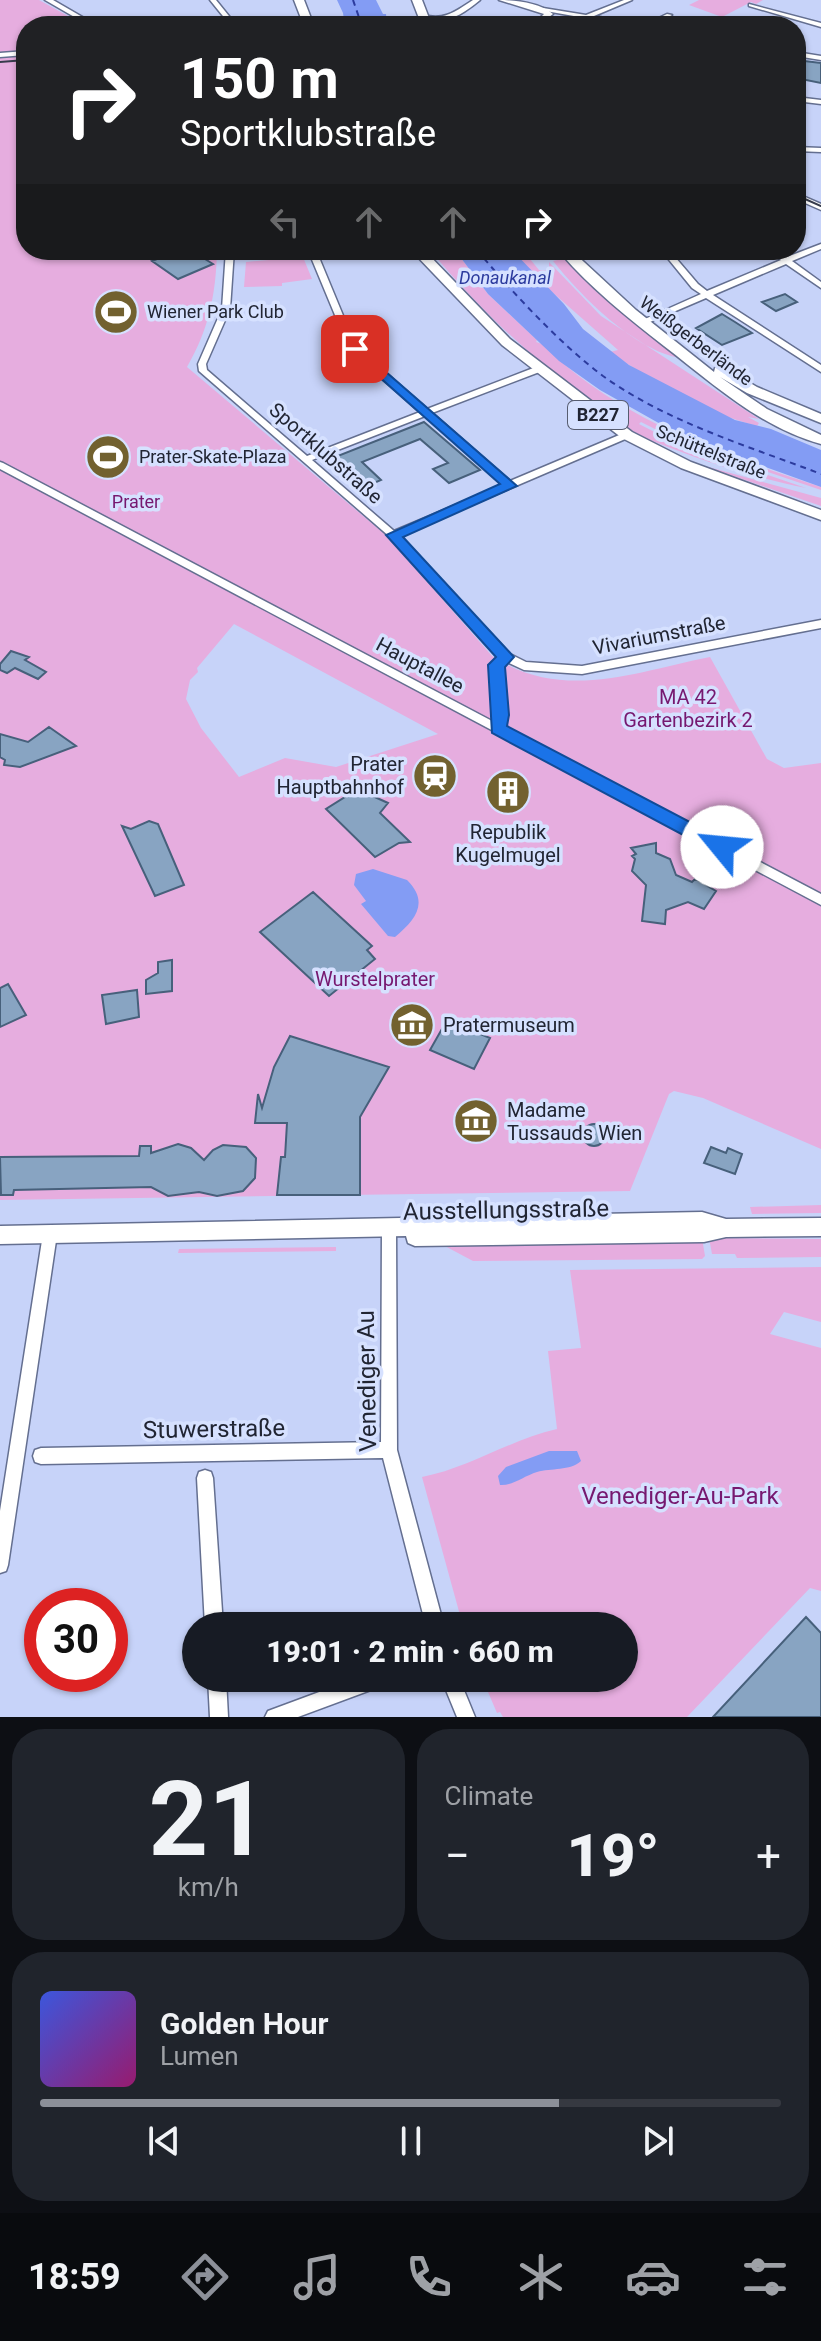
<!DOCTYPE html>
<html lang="en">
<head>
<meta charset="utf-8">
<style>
	body { margin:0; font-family:Roboto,sans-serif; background:#20242c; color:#f1f3f6; height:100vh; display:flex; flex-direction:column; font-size:30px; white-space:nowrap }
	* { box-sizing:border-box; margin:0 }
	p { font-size:26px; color:#9ea1a6 }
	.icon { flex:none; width:44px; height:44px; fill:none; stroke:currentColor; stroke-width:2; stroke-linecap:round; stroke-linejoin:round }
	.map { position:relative; height:1717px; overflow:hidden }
	.panel { display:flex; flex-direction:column; gap:12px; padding:12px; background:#0d0f14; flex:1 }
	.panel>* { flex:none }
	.top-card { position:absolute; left:16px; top:16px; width:790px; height:244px; border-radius:32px; box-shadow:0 2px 6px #0004; background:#202124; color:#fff; overflow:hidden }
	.speed { position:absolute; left:24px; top:1588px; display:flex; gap:16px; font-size:40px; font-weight:700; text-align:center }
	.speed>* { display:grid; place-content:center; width:104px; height:104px; border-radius:50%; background:#171b24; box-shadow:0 2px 6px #0004; line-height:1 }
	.speed .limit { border:12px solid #d22; background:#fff; color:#111 }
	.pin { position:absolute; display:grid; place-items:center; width:68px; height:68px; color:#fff; margin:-34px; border-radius:16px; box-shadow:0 4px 12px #0006 }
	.me { position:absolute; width:88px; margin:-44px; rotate:298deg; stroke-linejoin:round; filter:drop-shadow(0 0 6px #0008) }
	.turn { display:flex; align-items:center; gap:28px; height:168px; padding:0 32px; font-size:36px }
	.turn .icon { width:104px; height:104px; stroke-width:2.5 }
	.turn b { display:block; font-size:56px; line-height:68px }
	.lanes { display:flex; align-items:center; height:76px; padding:0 32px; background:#0003; justify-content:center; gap:40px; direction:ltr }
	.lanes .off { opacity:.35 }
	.big { font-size:60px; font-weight:800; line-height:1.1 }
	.panel .widget { flex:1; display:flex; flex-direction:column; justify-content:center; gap:12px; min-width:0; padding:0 28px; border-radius:32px; background:#20242c }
	.panel .dial { align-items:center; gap:0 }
	.dial b { font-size:104px; line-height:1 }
	.song { display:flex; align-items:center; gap:24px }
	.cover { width:96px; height:96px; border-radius:12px; background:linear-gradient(135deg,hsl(230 70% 55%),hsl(320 70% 35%)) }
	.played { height:8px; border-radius:4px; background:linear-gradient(90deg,#8c9099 70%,#363941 70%) }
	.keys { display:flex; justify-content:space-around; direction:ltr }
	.heat { display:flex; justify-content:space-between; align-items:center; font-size:44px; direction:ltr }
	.panel .tiles { flex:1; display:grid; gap:12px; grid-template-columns:1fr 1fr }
	.widget:last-child { grid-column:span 2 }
	.trip { position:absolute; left:182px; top:1612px; width:456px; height:80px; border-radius:40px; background:#171b24; box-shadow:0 2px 6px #0004; font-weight:800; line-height:80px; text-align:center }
	.tabs { display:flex; height:128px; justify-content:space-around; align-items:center; background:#090b0e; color:#9ea1a6 }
	.tabs .icon { width:56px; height:56px }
	.tabs .selected { color:#8c9099 }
	.tabs b { font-size:36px; color:#f1f3f6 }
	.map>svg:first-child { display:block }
	.green { fill:#e6addf; fill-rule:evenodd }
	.water { fill:#839cf4 }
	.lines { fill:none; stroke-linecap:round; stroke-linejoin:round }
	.ferry { stroke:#2c3b9e; stroke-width:2; stroke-dasharray:6 5; stroke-linecap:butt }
	.building { fill:#88a4c2; stroke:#47607b; stroke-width:2 }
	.minor-casing { stroke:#646f90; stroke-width:3 }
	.tertiary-casing { stroke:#646f90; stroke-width:3 }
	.secondary-casing { stroke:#646f90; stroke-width:3 }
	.primary-casing { stroke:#646f90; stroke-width:3 }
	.minor { fill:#fff; fill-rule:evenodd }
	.tertiary { fill:#fff; fill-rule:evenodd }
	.secondary { fill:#fff; fill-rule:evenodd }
	.primary { fill:#fff; fill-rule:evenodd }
	.tram { stroke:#363b4c; stroke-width:2 }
	.route { fill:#1a73e8; stroke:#114b97; stroke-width:2 }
	.labels { text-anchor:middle; stroke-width:7; stroke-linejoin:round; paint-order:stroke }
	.far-water-label { font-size:18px; font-style:italic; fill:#2c3b9e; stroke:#d6e1ff }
	.far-poi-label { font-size:18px; fill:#212533; stroke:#d6e1ff; text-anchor:start }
	.far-street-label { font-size:18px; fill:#212533; stroke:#d6e1ff }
	.shield { fill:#d6e1ff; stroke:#575d70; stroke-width:2 }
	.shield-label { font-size:18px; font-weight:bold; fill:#212533 }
	.far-park-label { font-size:18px; fill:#761870; stroke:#d6e1ff }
	.street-label { font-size:20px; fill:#212533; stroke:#d6e1ff }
	.park-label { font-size:20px; fill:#761870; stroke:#d6e1ff }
	.poi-label { font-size:20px; fill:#212533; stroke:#d6e1ff; text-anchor:start }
	.near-street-label { font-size:24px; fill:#212533; stroke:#d6e1ff }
	.near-park-label { font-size:24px; fill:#761870; stroke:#d6e1ff }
</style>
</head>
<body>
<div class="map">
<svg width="821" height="1717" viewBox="0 0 821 1717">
	<rect width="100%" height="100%" fill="#c7d3f9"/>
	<path class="green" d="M0,0h39l47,26h-60v224h191c-1,44 -8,79 -30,117l201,170 104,119c70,46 143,16 218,1l57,102 17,9 37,-5v386l-118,-51 -29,-7 -5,3 -39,97 -630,9zM234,624l204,110 -102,33 -51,-9 -46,19 -38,-49 -15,-29 4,-19 8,-8 -1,-4z
		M699,0h64l-7,4 -5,-2 -29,15 -33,-12z
		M430,250h25l33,44 49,46 -1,2 6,2c75,75 180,111 279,143v3l-136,-46 -44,-22 -2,2 41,21 126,43c-51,-10 -103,-27 -151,-46 -24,-9 -46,-27 -66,-42 -60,-44 -112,-93 -159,-150z
		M512,250h15l9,7 -6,2 9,11 10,1v-9l52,54 158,103 -11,-2 11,6 -2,3c-51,-13 -104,-44 -147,-74l8,-2 -75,-66z
		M303,257l9,22 -30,4v3l-38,1 2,-25z
		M565,258l59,57 56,43c-46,-8 -99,-62 -127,-97z
		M701,465l120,33v8z
		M821,1205v8l-69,1 -2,-7z
		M702,1238l3,18 -3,3 -229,2 -32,-17z
		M709,1238l112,1v18l-84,1 -2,-4h-23z
		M336,1247v4l-158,2 1,-4z
		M821,1267v55l-37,-10 -14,22 51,14v243l-11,-3 -123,129h-184l-3,-5 -3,1 -15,-35h142v-52h-161l-41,-149c47,-9 87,-37 135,-48l-9,-78 33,-3 -11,-78z"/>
	<path class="water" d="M337,0h39l7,14h3l1,12h-42l-2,-13z
		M455,250h57l52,54 19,25 46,36 106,55 36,9 50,21v37l-134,-48 -87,-49 -41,-29 -71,-67z
		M373,869l34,11c23,23 8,40 -12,57l-7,-1 -27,-32 5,-3 -12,-16 2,-11z
		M549,1451h28l4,10c-11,10 -30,7 -44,11 -13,4 -25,14 -37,13l-2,-9 8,-9z"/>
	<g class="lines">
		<path class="ferry" d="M353,0l9,26
			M477,250c34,41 83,94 126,126 64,46 145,70 218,98"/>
	</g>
	<path class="building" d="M796,60l25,3v20l-25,-5z
		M180,250h20l10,7 -5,2 8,5 -35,15 -26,-18z
		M785,294l12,8 -21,9 -14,-9z
		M722,314l13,8 17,11 -30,12 -26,-17z
		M424,422l56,48 -31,13 -16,-14 15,-6 -28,-24 -58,23 19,18 -16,7 -7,-2 -28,-26z
		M11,651l18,6 -4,3 21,12 -8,7 -23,-11 -8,5 -7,-3v-6z
		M49,727l27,19 -56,21 -16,-2 1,-5 -5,-3v-23l28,8z
		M344,783l44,20 -8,10 30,29 -11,1 -24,14 -49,-48 22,-14 -10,-5z
		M149,821l9,3 26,61 -29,11 -33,-70 9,3z
		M656,843v10l14,6 6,16 16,7 3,-3 21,12 -12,18 -16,-7 -22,8 -1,14 -23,-3 4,-36 -14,-14 3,-12 -3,-3 4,-2 -5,-6z
		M313,892l59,54 -5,4 8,9 -46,37 -69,-64z
		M172,960v31l-26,3v-14l12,-7v-11z
		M8,984l18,31 -26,12v-39z
		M137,990l2,27 -33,7 -4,-29z
		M447,1020l43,18 -16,31 -44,-19z
		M290,1036l99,31 -29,50v78h-83l4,-38h4l2,-34h-32l3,-29 4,14 12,-41z
		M583 1135a11 11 0 1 1 22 0a11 11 0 1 1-22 0Z
		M178,1144l13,4 13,12 9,-10 10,-5 23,2 10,11 -1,20 -12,13 -26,5 -18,-4 -31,4 -17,-9 -137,3 -1,5h-12l-1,-38 139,-1 1,-10h11v7z
		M711,1147l15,6 2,-5 14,6 -7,20 -31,-11z
		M806,1617l15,16v84h-108z"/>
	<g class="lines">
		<g class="minor-casing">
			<path id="minor" d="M45,0h8l45,26h-8z
				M210,0h6l21,26h-6z
				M473,0h7c-17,14 -37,28 -59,17l3,-2c20,6 32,-4 49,-15z
				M624,0h8l-38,16 50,9 23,-11 5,1 -20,11h-22l-90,-16 3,-2 43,7z
				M749,4l72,19v4l-72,-21z
				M26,51v4l-26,2v-4z
				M796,52l25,4v4l-25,-4z
				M796,97l25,3v4l-25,-3z
				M796,147l25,1v4l-25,-1z
				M821,244v5l-29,12 29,21v6l-35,-24 -73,31 108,70v7l-115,-74 -63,27 -7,-2 65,-29 -9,-6 -31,-38h8l29,34 9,7 74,-31 -13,-10h9l10,7z
				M226,250h8l-4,59 -24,55 1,6 100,86 113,-44 -64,-56 -9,-12 -39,-94h31l-21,5 36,87 8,10 65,57 109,-42h6v4l-110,42 78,68 114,-48h6v4l-231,99 111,118 16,8 56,4 239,-46v8l-239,46 -58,-4 -17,-8 -6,4 6,49 -3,12 317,167v11l-821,-436v-7l3,1 491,259 1,-7 -4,-50 8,-8 -109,-120 -191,-166 -1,-7 24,-55zM425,416l78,69 -109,46 -82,-71z
				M389,1220l5,2 2,5 1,223 47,176h-18l-43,-168 -342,6 -6,-2 -2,-6 2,-6 6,-2 340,-6 1,-215 2,-5z
				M50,1227l5,2 2,5 -49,331 -2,6 -6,2v-62l43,-277 2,-5z
				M205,1470l6,2 2,6 10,148h-18l-8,-148 2,-6z
				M208,1678h18l2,39h-18z
				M357,1678h33l-3,6 -89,33h-33l3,-6z
				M441,1678h18l16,39h-18z"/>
		</g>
		<g class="tertiary-casing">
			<path id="tertiary" d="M499,0c17,0 41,3 54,14 -14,13 -36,12 -55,12l3,-2 -49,2 57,-7 3,3 28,-4 4,-4z
				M796,193l25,11v6l-25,-11z"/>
		</g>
		<g class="secondary-casing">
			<path id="secondary" d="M702,1212l24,7 95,-1v18l-95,1 -22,5 -289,4 -7,-3 -2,-7 -406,8v-18z"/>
		</g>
		<g class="primary-casing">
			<path id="primary" d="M294,0h10l10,26h-10z
				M412,0h10l10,26h-10z
				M411,250h13l86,89 122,93 59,30 130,48v10l-140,-52 -59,-30 -120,-93z
				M558,250h13l65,60 78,62 1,-4h10l32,19 64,27v9l-74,-30 -27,-16 47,32 54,26v9c-60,-16 -109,-61 -157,-98 -37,-29 -76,-60 -106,-96z"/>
		</g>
		<use href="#minor" class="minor"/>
		<use href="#tertiary" class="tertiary"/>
		<use href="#secondary" class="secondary"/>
		<use href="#primary" class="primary"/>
		<path class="tram" d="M474,26l55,-5 19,5
			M0,62l26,-2
			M796,195l25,11"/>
	</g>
	<path class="route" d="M355,345l162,141 -114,51 111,120 -9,10 4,48 -2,11 221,116 3,5 -3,5h-13l-223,-119 -4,-68 8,-8 -110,-122 114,-51 -150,-133v-5z"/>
	<defs>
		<g id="stadium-disc" transform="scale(2.3)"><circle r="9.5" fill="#72612f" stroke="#d6e1ff"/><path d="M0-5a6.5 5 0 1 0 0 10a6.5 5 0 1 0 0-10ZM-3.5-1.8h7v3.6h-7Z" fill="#fff"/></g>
		<g id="station-disc" transform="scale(2.3)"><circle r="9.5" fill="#72612f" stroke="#d6e1ff"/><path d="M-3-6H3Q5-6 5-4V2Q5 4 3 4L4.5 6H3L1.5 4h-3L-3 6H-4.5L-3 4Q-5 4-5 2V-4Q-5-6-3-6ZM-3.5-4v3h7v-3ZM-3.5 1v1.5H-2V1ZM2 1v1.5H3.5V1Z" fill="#fff"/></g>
		<g id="building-disc" transform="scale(2.3)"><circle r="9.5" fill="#72612f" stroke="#d6e1ff"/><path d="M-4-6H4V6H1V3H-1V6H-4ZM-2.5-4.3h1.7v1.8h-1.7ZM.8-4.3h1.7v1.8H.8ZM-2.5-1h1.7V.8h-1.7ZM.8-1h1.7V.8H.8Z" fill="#fff"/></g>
		<g id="museum-disc" transform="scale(2.3)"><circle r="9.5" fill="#72612f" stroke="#d6e1ff"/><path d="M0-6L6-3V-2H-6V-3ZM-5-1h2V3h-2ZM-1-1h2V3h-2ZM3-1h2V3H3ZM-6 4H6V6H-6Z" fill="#fff"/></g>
	</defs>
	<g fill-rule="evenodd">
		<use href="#stadium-disc" x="116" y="312"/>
		<use href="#stadium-disc" x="108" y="457"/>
		<use href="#station-disc" x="435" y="776"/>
		<use href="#building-disc" x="508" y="792"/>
		<use href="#museum-disc" x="412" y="1025"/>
		<use href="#museum-disc" x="476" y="1121"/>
	</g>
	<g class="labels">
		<g class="far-water-label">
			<text x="505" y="284">Donaukanal</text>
		</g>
		<g class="far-poi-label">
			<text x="147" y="318">Wiener Park Club</text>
			<text x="139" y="463">Prater-Skate-Plaza</text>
		</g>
		<g class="far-street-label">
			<text transform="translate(696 341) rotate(37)" y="6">Weißgerberlände</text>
			<text transform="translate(711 452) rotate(22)" y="6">Schüttelstraße</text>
		</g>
		<rect class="shield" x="568" y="401" width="60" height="28" rx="6"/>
		<g class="shield-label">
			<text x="598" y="421">B227</text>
		</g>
		<g class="far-park-label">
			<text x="136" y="508">Prater</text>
		</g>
		<g class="street-label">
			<text transform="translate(326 453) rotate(41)" y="7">Sportklubstraße</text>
			<text transform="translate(659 635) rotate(-11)" y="7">Vivariumstraße</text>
			<text transform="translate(420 665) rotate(28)" y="7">Hauptallee</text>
		</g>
		<g class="park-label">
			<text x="688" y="704">MA 42<tspan x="688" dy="23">Gartenbezirk 2</tspan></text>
			<text x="375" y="986">Wurstelprater</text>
		</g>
		<g class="poi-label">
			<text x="404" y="771" text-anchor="end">Prater<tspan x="404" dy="23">Hauptbahnhof</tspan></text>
			<text x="508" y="839" text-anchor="middle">Republik<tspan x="508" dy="23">Kugelmugel</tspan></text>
			<text x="443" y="1032">Pratermuseum</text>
			<text x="507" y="1117">Madame<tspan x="507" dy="23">Tussauds Wien</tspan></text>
		</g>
		<g class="near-street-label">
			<text transform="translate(506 1210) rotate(-1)" y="8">Ausstellungsstraße</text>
			<text transform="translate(367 1381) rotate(-91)" y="8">Venediger Au</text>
			<text transform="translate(214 1429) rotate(-1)" y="8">Stuwerstraße</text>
		</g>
		<g class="near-park-label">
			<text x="680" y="1504">Venediger-Au-Park</text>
		</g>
	</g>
</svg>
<div class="speed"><div class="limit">30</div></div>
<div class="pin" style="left:355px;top:349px;background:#d93025"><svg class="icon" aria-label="arrive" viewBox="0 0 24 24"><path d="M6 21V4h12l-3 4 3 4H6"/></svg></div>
<svg class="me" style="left:722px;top:847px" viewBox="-20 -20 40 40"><circle r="19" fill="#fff"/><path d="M0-13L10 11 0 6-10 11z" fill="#1a73e8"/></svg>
<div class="trip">19:01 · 2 min · 660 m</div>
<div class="top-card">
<div class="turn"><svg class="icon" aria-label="right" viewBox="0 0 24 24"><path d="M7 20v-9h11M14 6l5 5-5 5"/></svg><div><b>150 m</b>Sportklubstraße</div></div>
<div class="lanes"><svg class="icon off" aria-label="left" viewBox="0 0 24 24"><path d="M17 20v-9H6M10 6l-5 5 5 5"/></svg><svg class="icon off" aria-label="ahead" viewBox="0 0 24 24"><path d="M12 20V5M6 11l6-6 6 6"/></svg><svg class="icon off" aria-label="ahead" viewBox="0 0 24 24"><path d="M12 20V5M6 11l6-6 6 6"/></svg><svg class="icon" aria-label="right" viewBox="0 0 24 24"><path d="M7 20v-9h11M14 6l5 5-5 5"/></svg></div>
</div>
</div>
<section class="panel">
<div class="tiles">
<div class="widget dial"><b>21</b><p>km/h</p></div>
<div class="widget"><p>Climate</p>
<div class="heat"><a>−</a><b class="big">19°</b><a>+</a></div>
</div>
<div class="widget">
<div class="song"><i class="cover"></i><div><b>Golden Hour</b><p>Lumen</p></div></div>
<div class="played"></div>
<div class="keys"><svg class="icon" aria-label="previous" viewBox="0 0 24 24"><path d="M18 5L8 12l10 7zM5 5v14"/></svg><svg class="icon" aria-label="pause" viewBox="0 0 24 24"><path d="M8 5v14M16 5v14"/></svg><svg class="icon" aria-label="next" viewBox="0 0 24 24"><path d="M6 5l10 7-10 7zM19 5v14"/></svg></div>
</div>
</div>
</section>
<nav class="tabs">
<b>18:59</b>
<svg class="icon selected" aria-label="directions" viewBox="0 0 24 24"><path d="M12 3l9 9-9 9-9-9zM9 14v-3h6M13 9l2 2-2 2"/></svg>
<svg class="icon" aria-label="music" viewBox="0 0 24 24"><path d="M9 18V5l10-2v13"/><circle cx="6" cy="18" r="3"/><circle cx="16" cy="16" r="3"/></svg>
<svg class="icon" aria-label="phone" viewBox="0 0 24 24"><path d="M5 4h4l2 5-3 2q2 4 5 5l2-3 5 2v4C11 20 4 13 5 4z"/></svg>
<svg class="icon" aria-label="climate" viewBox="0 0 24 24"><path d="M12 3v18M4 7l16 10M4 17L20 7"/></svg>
<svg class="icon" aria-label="car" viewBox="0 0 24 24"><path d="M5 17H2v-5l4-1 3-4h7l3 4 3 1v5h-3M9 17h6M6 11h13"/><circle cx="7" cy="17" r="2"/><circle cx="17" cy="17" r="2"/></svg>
<svg class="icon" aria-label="filters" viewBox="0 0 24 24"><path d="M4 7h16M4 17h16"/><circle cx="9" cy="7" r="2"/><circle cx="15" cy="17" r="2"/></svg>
</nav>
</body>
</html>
